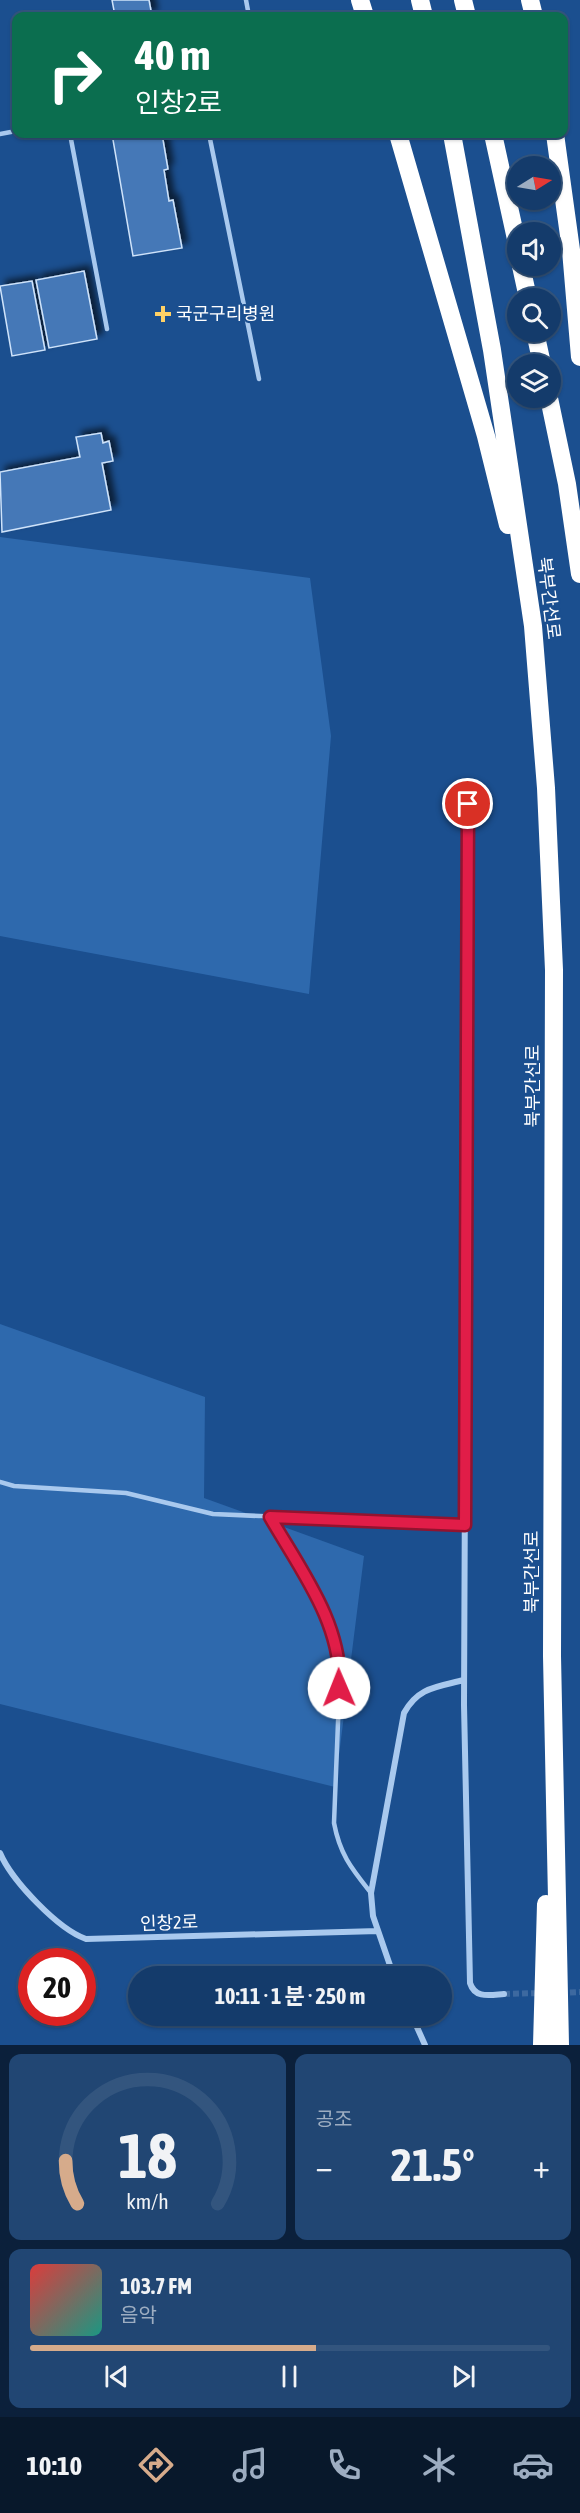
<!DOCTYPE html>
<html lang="ko">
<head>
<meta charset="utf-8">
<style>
	body { margin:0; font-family:"Asap Condensed","Noto Sans KR",sans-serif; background:#214673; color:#f1f3f6; height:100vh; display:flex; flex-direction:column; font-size:22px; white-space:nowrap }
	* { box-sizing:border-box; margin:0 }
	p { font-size:20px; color:#9dadc1 }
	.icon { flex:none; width:33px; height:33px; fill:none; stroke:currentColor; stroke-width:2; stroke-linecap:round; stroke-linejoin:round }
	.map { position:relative; height:2045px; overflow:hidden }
	.details { display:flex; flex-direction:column; gap:9px; padding:9px; background:#0b203b; flex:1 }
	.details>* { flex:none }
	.guide { position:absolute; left:12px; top:12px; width:556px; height:126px; border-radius:12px; box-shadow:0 2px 4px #0004,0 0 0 2px #33557e; background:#0b6e4f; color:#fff; overflow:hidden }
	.needle { width:39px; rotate:79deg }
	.controls { position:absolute; left:507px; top:156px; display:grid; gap:12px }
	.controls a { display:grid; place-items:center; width:54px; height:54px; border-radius:50%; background:#143b6b; box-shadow:0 2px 4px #0004,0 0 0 2px #33557e; font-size:30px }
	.speed { position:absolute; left:18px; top:1948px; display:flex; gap:12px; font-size:30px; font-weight:700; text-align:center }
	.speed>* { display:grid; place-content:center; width:78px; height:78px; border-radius:50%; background:#143b6b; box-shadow:0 2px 4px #0004,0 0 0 2px #33557e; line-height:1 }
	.speed .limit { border:9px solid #d22; background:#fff; color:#111 }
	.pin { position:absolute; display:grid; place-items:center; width:51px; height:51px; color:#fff; margin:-26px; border:3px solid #fff; border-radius:50%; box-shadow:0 2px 6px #0007 }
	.me { position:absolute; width:66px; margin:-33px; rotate:359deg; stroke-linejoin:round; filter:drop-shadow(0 0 4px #0008) }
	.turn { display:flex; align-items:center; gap:21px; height:126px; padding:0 24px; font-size:27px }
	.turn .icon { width:78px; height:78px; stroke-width:2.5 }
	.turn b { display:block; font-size:42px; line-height:51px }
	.big { font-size:45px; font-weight:700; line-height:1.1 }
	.details .widget { flex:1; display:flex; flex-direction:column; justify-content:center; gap:9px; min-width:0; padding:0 21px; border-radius:12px; background:#214673 }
	.details .dial { align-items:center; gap:0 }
	.dial svg { height:156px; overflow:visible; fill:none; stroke:#33557e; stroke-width:7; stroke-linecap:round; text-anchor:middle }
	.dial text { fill:#f1f3f6; stroke:none }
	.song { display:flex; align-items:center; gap:18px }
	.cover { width:72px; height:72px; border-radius:9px; background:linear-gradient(135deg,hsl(0 70% 55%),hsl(170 70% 35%)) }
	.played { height:6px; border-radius:3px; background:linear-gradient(90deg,#d6ab8b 55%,#33557e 55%) }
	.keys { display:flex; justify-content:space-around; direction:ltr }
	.heat { display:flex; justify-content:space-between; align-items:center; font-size:33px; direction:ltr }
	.details .tiles { flex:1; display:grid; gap:9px; grid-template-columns:1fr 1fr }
	.widget:last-child { grid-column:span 2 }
	.trip { position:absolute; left:128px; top:1966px; width:324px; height:60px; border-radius:30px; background:#143b6b; box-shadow:0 2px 4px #0004,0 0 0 2px #33557e; font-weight:700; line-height:60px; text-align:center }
	.menu { display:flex; height:96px; justify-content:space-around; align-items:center; background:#08182b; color:#9dadc1 }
	.menu .icon { width:42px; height:42px }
	.menu .current { color:#d6ab8b }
	.menu b { font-size:27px; color:#f1f3f6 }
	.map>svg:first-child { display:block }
	.green { fill:#2e69ad }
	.building { fill:#4478b7; stroke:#cfe3fa; stroke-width:1.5; filter:url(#shadow) }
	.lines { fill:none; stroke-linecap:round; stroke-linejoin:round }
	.street-tunnel { stroke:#3d69a0; stroke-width:6; stroke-dasharray:6 3; stroke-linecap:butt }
	.lane { stroke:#a9c9ee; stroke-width:4.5 }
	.street { stroke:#a9c9ee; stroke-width:6 }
	.highway { stroke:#fff; stroke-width:18 }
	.route-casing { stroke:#92132f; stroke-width:15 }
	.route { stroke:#e11d48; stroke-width:10 }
	.poi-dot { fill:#ffd166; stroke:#1b4f8f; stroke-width:2 }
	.labels { text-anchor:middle; stroke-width:4.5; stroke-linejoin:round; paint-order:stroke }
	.poi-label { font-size:18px; fill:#fff; stroke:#1b4f8f; text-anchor:start }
	.street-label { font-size:18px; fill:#fff; stroke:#1b4f8f }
</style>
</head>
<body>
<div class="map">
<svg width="580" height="2045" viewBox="0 0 580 2045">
	<defs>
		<filter id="shadow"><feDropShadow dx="5.5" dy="-5.5" stdDeviation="3" flood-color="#0009"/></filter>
	</defs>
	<rect width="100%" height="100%" fill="#1b4f8f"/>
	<path class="green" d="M0,537l310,41 21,158 -22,258 -309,-58z
		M0,1324l205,73 -1,101 160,58 -29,231 -335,-83z"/>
	<path class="building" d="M112,0h37l3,16h-37z
		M112,134h50l6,35 -4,1 5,31 4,-1 9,48 -49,8z
		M84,271l13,68 -48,9 -13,-68z
		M32,281l13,69 -33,6 -12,-70z
		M101,433l2,10 6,-2 4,20 -11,2 9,47 -109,22 -2,-60 80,-15 -4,-20z"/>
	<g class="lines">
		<path class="street-tunnel" d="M561,1993l19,-1
			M504,1994l38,-1"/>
		<path class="lane" d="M246,0l3,16
			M0,134l16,-3
			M70,134l37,195
			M209,134l50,245
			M0,1482l14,4 112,7 87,21 252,11
			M270,1517c28,49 63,98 70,155l-6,151c6,32 18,46 37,70"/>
		<path class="street" d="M468,781l-4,924 6,278c5,16 20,12 34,11
			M0,1853c12,28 58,76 86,86l292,-8
			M394,1977l-21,-61 -2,-23 33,-180c14,-26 33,-26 60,-33
			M412,2016l13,29"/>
		<path class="highway" d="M360,0l5,16
			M420,0l4,16
			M463,0l4,16
			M530,0l4,16
			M398,134l88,302 22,89
			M452,134l40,216 41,276 13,162 8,182 -2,686 8,389
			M493,134l25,114
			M555,134l16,116 9,107
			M521,266l7,32
			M535,332l7,32
			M549,398l18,86 13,90
			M542,2045l4,-141"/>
	</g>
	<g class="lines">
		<g class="route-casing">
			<path id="route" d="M339,1688c5,-62 -39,-119 -69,-171l195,8 3,-721"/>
		</g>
		<use href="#route" class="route"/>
	</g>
	<path class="poi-dot" d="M160 305h6v6h6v6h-6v6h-6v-6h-6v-6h6z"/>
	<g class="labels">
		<g class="poi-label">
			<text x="176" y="320">국군구리병원</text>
		</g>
		<g class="street-label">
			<text transform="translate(549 598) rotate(83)" y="6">북부간선로</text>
			<text transform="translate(533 1086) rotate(-90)" y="6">북부간선로</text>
			<text transform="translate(532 1572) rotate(-90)" y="6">북부간선로</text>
			<text transform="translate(169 1923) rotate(-2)" y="6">인창2로</text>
		</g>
	</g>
</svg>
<div class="controls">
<a><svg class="needle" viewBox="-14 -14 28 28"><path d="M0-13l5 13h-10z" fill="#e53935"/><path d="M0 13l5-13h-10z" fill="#9dadc1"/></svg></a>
<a><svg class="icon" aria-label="sound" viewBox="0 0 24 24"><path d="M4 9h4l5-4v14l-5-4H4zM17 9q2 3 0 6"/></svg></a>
<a><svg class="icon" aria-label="search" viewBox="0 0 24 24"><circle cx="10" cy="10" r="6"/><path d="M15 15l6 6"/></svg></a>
<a><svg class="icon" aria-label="layers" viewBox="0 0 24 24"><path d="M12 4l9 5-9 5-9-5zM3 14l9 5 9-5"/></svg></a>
</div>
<div class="speed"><div class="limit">20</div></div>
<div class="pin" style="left:468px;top:804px;background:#d93025"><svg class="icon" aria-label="arrive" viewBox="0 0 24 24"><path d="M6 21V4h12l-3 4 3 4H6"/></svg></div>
<svg class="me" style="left:339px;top:1688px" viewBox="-20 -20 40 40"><circle r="19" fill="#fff"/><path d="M0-13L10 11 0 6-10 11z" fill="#e11d48"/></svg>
<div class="trip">10:11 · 1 분 · 250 m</div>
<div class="guide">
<div class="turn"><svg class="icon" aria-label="right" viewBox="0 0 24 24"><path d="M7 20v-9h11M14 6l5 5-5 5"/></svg><div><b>40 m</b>인창2로</div></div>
</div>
</div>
<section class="details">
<div class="tiles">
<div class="widget dial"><svg viewBox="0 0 100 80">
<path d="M14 69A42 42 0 1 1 86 69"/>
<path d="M14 69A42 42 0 0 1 8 47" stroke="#d6ab8b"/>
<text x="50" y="56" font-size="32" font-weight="700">18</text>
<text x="50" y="72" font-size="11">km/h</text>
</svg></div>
<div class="widget"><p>공조</p>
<div class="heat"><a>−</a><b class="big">21.5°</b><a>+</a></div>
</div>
<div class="widget">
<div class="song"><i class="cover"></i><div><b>103.7 FM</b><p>음악</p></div></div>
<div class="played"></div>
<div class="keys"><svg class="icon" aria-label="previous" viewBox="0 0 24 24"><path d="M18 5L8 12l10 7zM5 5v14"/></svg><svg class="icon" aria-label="pause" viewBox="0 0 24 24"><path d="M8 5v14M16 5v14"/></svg><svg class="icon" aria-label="next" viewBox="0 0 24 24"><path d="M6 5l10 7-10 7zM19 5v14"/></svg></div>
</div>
</div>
</section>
<nav class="menu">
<b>10:10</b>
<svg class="icon current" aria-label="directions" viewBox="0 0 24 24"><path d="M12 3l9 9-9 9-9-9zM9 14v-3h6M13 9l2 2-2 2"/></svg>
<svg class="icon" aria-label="music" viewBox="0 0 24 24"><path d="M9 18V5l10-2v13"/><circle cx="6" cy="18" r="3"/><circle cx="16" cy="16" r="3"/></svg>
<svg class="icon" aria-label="phone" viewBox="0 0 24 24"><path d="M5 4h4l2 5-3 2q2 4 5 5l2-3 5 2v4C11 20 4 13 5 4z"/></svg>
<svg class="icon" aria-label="climate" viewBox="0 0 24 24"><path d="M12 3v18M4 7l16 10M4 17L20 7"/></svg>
<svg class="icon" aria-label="car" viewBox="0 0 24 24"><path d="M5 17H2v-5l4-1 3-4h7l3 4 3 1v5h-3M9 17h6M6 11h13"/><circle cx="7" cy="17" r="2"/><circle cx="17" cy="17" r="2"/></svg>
</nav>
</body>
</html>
